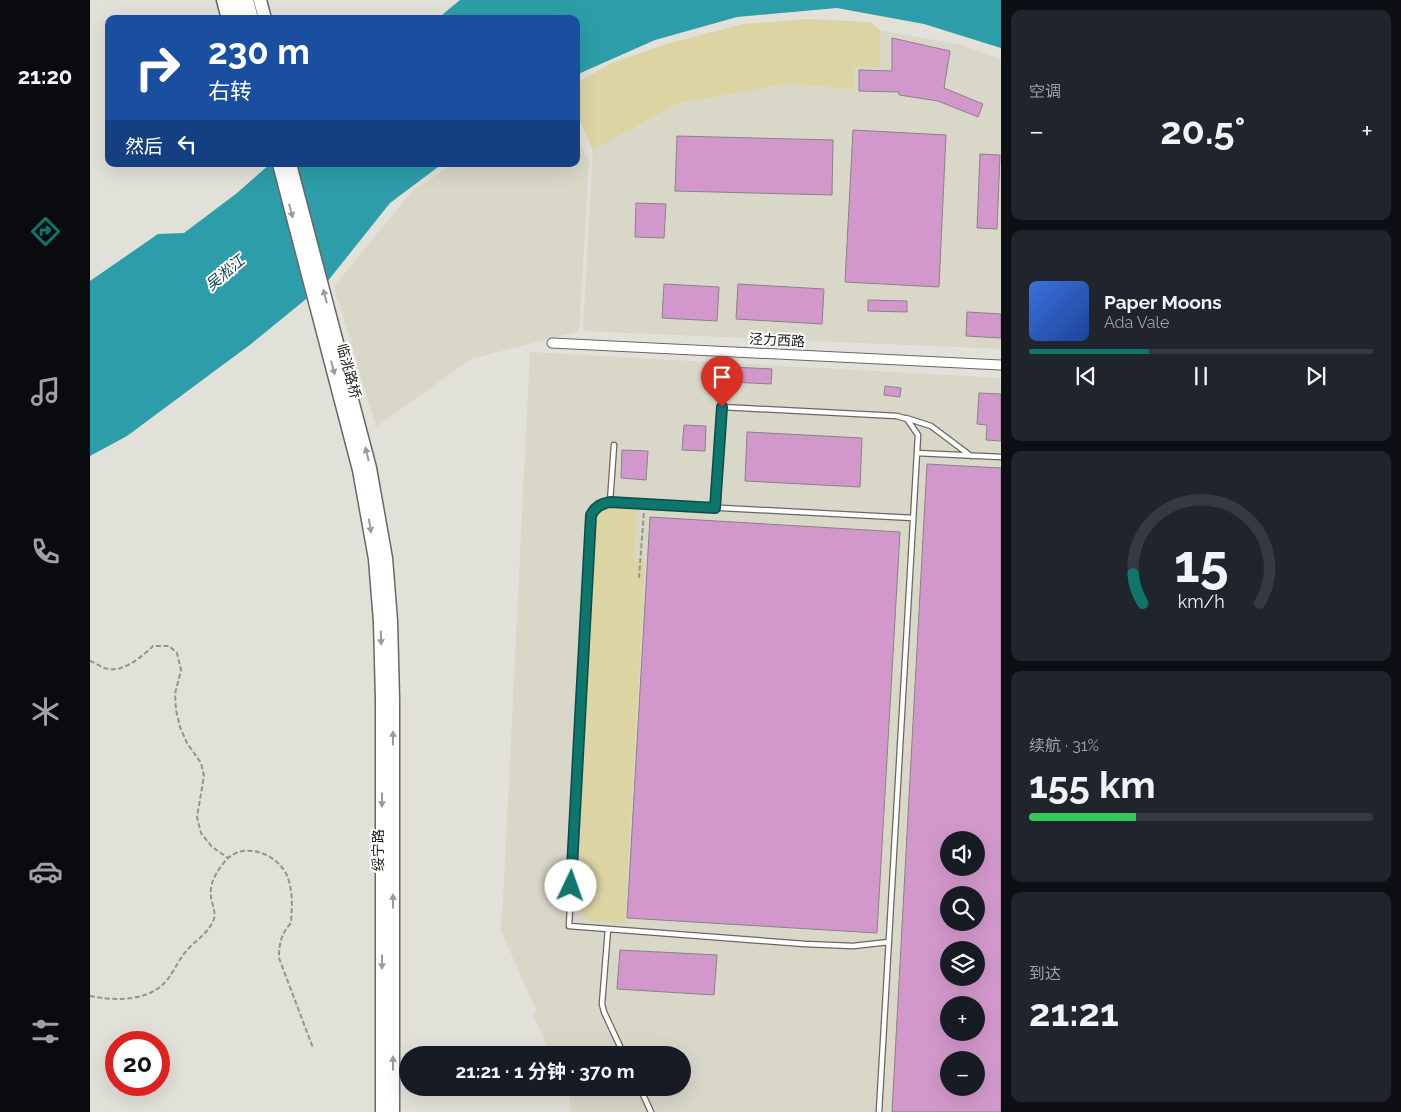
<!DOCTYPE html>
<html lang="zh">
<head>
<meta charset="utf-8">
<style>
	body { margin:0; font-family:Raleway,"Noto Sans SC",sans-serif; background:#20242c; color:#f1f3f6; height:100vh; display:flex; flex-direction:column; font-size:19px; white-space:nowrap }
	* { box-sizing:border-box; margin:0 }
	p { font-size:16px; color:#9ea1a6 }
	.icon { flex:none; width:28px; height:28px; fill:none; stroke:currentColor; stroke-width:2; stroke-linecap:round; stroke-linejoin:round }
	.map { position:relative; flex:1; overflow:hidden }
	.panel { display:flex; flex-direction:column; gap:10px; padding:10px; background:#0d0f14; width:400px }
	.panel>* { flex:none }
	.guide { position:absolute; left:15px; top:15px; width:475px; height:152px; border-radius:10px; box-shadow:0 5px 20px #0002; background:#1a4fa0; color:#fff; overflow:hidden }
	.buttons { position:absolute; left:850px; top:831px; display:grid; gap:10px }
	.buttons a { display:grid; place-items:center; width:45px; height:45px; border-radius:50%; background:#171b24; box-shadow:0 5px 20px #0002; font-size:25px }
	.speed { position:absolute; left:15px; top:1031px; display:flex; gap:10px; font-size:25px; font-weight:700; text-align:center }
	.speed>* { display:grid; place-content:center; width:65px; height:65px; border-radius:50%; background:#171b24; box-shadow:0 5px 20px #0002; line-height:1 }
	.speed .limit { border:8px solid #d22; background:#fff; color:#111 }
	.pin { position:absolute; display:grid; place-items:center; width:42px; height:42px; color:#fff; margin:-51px -21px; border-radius:50% 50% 50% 0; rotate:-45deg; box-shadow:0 0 5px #0007 }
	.pin .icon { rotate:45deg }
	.me { position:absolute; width:55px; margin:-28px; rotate:3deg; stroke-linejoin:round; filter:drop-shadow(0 0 4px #0008) }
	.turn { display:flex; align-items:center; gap:18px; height:105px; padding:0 20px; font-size:22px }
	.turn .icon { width:65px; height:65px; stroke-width:2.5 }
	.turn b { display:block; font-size:35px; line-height:42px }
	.then { display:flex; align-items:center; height:48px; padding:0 20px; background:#0003; gap:10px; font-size:19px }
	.big { font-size:38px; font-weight:700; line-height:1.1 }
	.panel .card { flex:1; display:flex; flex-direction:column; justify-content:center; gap:8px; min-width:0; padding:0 18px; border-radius:10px; background:#20242c }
	.panel .dial { align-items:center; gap:0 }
	.dial svg { height:130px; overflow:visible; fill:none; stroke:#363941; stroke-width:7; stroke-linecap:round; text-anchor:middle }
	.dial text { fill:#f1f3f6; stroke:none }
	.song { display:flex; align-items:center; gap:15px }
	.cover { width:60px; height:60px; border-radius:8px; background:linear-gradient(135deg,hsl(220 70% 55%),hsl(220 70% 35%)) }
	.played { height:5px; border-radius:2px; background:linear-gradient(90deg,#0f766e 35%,#363941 35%) }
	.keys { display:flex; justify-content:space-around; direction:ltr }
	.heat { display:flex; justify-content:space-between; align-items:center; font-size:28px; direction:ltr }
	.charge { height:8px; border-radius:4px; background:linear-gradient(90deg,#34c759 31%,#363941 0) }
	.trip { position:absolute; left:309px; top:1046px; width:292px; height:50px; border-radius:25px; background:#171b24; box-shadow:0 5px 20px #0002; font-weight:700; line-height:50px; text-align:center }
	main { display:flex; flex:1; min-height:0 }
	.tab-bar { display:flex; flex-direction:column; width:90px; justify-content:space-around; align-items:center; background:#090b0e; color:#9ea1a6 }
	.tab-bar .icon { width:35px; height:35px }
	.tab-bar .current { color:#0f766e }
	.tab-bar b { font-size:22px; color:#f1f3f6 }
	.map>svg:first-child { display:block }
	.built { fill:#d9d7c8; fill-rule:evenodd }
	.green { fill:#dcd4a3 }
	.water { fill:#2d9ea9 }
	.building { fill:#d398cb; stroke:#888287; fill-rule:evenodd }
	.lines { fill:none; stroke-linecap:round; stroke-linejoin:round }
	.lane-casing { stroke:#696761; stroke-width:7 }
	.street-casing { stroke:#696761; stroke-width:11 }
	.secondary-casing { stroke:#696761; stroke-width:15 }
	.path { stroke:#94938d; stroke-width:2; stroke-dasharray:5 2.5; stroke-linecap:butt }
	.lane { stroke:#fff; stroke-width:4.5 }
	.street { stroke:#fff; stroke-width:9 }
	.secondary { stroke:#fff; stroke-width:12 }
	.oneway { fill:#9b9b99 }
	.route-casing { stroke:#0a4d48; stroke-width:12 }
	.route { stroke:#0f766e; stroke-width:9 }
	.labels { text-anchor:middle; stroke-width:4; stroke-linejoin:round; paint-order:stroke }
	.street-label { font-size:14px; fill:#20201d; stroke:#fff }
	.water-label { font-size:15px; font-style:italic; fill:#0e4045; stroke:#fff }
</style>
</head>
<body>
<main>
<nav class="tab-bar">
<b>21:20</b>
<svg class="icon current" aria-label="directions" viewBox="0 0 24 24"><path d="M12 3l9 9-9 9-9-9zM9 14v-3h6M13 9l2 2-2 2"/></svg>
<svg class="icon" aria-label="music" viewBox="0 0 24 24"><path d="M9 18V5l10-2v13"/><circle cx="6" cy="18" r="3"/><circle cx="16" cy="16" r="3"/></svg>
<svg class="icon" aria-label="phone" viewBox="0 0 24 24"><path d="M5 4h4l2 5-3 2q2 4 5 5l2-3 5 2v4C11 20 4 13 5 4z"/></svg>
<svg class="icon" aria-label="climate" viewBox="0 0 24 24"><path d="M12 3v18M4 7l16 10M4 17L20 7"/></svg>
<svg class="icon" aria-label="car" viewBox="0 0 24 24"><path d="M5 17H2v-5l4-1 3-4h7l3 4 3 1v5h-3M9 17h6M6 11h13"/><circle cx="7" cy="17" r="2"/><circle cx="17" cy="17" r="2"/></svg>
<svg class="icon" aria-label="filters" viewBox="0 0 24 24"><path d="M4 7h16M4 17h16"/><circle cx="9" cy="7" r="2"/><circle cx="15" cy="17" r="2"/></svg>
</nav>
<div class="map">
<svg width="911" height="1112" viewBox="0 0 911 1112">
	<rect width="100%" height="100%" fill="#e2e1d9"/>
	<path class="built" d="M790,30l82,15 39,14v290l-418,-18 10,-181 84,-46 109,-20 68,5 1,-23h25z
		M486,141l13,18 -10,172 -108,28 -95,68 -42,-141 79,-96 41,-26h122z
		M440,352l471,26v734h-430l-2,-17 -4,-7h117v-33h-131l-18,-41 4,-2 -37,-83 3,-27zM859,840h27v28h-27zM859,895h27v27h-27zM859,950h27v28h-27zM859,1005h27v27h-27zM859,1060h27v28h-27z"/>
	<path class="green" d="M717,19l63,3 10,8v37l-25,-1 -1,23 -68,-5 -109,20 -84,46 -17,-38v-29l36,-20 54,-19 77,-20z
		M518,507l29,1 -3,54 11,1 -20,360 -36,-2 -7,-6 -5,-15 20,-383 5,-6z"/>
	<path class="water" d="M370,0h541v48l-77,-24 -87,-16 -100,9 -82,23 -79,35v-56h-139z
		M180,164h172l-52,39 -63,79 -76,62 -124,92 -37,20v-175l68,-47 26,-1 53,-40z"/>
	<path class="building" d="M802,38l58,13 -6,37 39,16 -5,13 -40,-16 -39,-6v-3l-40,-1v-21l33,1z
		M763,130l93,5 -7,152 -94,-5z
		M587,136l156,4 -1,55 -157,-4z
		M890,154l20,1 -3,74 -20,-1z
		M546,203l30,1 -2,34 -29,-1z
		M574,284l55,3 -2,34 -55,-3z
		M648,284l86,5 -2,35 -86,-5z
		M778,300l39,1v11l-39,-1z
		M877,312l34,2v24l-35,-2z
		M620,366l62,3 -1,15 -62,-3z
		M795,386l16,2 -1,9 -16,-2z
		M889,393l22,1v47l-15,-1 1,-15 -10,-1z
		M594,425l22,1 -1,25 -23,-1z
		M657,432l115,6 -2,49 -115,-6z
		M532,450l26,1 -2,29 -25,-2z
		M837,464l74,4v644h-109zM859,840h27v28h-27zM859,895h27v27h-27zM859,950h27v28h-27zM859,1005h27v27h-27zM859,1060h27v28h-27z
		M560,517l250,15 -23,401 -250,-15z
		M530,950l97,5 -3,40 -97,-6z"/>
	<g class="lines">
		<g class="lane-casing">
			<path id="lane" d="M816,418l25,8 40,30
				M827,453l84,4
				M520,502l4,-57
				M625,507l7,-100 175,9 10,3 11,16 -39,677
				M518,929l-6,75 2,8 20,43
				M799,942l-36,4 -48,-2 -236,-18 22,-411c5,-9 10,-11 19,-13l303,16
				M550,1088l11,24"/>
		</g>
		<g class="street-casing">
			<path id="street" d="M462,343l449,22"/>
		</g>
		<g class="secondary-casing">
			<path id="secondary" d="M133,0l5,19
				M145,0l5,19
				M157,0l5,19
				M170,0l5,19
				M189,164l80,306 16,89 5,63 2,77v413
				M200,164l80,304 16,90 5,63 2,78v413"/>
		</g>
		<path class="path" d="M549,578l5,-67
			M0,661c6,2 12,7 18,8 16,3 35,-13 45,-23h16l8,7 4,17 -6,24 1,16 4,17 7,16 14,20 3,13 -7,41 4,16 11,14 16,11
			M0,996c26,5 60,6 78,-17 7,-10 12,-22 21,-31 9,-9 20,-16 25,-29 2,-7 -2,-15 -3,-22 -2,-14 6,-26 15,-37 19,-20 54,-5 62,18 5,15 4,30 3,45 -10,11 -12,21 -12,35l34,90"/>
		<use href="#lane" class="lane"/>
		<use href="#street" class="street"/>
		<use href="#secondary" class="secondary"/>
	</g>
	<defs><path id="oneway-solid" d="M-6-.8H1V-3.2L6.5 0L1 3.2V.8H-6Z" transform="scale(1.25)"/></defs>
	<g class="oneway">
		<use href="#oneway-solid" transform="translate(201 211) rotate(75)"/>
		<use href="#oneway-solid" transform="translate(235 296) rotate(-105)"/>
		<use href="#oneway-solid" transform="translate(243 368) rotate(75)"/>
		<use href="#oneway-solid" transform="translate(277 454) rotate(-104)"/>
		<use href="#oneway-solid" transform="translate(280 526) rotate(81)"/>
		<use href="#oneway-solid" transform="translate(291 638) rotate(88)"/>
		<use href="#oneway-solid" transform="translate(303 738) rotate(-90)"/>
		<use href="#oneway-solid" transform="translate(292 800) rotate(90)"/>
		<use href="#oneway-solid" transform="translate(303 901) rotate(-90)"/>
		<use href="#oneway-solid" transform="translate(292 962) rotate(90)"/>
		<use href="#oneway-solid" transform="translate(303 1063) rotate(-90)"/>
	</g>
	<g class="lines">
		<g class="route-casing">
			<path id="route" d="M481,886l20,-371c5,-9 10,-11 19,-13l105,6 7,-101"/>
		</g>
		<use href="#route" class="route"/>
	</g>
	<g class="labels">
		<g class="street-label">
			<text transform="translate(687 340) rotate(3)" y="5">泾力西路</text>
			<text transform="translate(259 371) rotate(75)" y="5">临洮路桥</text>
			<text transform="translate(288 850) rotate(-90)" y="5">绥宁路</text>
		</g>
		<g class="water-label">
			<text transform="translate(135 273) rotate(-40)" y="5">吴淞江</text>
		</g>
	</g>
</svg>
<div class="buttons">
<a><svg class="icon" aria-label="sound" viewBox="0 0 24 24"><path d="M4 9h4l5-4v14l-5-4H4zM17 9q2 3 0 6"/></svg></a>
<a><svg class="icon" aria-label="search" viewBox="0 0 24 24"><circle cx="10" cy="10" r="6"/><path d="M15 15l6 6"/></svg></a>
<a><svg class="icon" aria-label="layers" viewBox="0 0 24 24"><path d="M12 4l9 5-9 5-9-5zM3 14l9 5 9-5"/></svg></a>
<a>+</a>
<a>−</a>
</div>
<div class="speed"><div class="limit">20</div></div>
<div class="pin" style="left:632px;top:407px;background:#d93025"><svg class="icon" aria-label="arrive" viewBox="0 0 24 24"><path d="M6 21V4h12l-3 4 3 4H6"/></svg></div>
<svg class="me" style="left:481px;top:886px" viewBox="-20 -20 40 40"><circle r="19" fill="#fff"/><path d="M0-13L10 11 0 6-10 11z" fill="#0f766e"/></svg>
<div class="trip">21:21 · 1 分钟 · 370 m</div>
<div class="guide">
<div class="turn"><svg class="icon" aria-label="right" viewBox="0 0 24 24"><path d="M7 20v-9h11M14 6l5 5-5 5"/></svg><div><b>230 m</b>右转</div></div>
<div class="then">然后<svg class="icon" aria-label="left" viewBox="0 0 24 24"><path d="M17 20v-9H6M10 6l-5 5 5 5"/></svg></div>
</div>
</div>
<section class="panel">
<div class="card"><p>空调</p>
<div class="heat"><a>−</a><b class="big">20.5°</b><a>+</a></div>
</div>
<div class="card">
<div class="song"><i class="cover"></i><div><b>Paper Moons</b><p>Ada Vale</p></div></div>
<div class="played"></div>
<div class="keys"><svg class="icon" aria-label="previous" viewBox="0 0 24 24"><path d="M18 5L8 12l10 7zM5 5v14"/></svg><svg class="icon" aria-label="pause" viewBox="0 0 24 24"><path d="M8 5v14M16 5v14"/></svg><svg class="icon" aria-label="next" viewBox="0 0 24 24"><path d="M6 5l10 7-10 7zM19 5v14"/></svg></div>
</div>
<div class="card dial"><svg viewBox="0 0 100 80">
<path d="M14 69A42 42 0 1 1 86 69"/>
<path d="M14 69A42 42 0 0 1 8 51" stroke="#0f766e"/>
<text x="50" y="56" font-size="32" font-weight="700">15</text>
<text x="50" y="72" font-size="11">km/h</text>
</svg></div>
<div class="card"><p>续航 · 31%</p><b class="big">155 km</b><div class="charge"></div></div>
<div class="card"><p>到达</p><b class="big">21:21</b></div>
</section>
</main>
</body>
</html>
